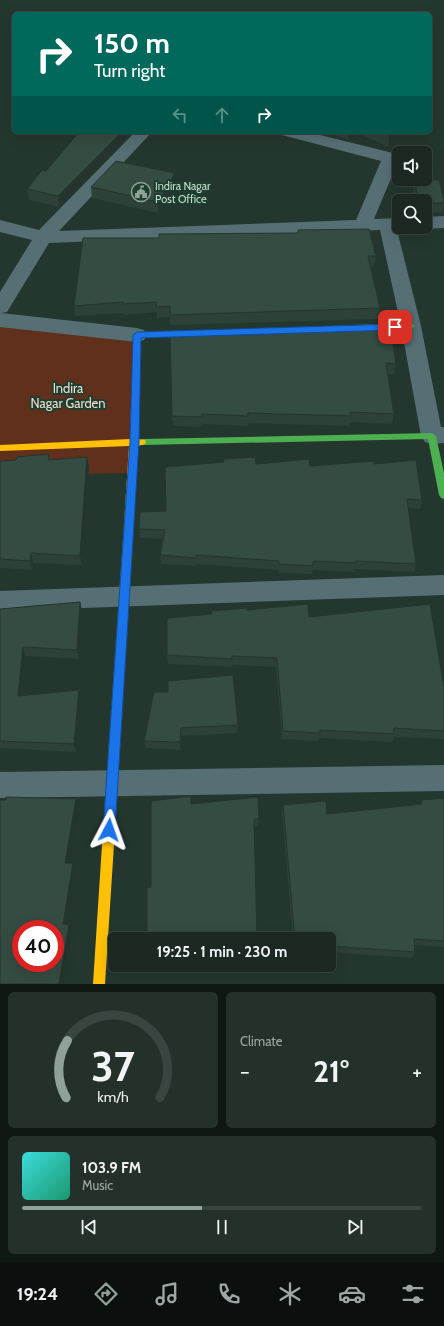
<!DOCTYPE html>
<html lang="en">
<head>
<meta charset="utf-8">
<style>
	body { margin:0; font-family:Cabin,sans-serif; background:#24312a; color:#f1f3f6; height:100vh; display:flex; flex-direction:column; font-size:15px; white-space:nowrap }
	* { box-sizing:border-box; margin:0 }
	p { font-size:13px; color:#a0a6a5 }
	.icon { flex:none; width:22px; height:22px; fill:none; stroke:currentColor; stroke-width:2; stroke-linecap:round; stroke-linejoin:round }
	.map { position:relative; height:984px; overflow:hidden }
	.panel { display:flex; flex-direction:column; gap:8px; padding:8px; background:#0f1713; flex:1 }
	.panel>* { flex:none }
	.guide { position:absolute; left:12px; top:12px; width:420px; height:122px; border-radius:6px; box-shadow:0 4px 16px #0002,0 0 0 1px #394540; background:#00695c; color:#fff; overflow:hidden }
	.fabs { position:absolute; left:392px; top:146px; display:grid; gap:8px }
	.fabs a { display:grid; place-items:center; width:40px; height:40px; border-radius:6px; background:#1b2922; box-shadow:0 4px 16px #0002,0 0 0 1px #394540; font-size:20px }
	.speed { position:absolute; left:12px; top:920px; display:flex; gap:8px; font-size:20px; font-weight:700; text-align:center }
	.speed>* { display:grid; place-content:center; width:52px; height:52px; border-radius:50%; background:#1b2922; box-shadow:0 4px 16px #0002,0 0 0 1px #394540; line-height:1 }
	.speed .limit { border:6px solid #d22; background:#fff; color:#111 }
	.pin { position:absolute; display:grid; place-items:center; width:34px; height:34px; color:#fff; margin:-17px; border-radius:8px; box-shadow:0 2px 6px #0006 }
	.me { position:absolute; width:44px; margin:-22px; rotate:4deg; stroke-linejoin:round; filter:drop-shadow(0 0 3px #0008) }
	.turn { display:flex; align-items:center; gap:14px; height:84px; padding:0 16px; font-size:18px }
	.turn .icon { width:52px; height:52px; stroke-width:2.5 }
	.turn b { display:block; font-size:28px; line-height:34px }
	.lanes { display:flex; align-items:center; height:38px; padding:0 16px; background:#0003; justify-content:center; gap:20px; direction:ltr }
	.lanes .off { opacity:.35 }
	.big { font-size:30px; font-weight:700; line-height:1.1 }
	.panel .tile { flex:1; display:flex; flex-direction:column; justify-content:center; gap:6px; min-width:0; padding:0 14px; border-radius:6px; background:#24312a }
	.panel .dial { align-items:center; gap:0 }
	.dial svg { height:104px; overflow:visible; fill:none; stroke:#394540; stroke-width:7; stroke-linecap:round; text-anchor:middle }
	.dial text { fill:#f1f3f6; stroke:none }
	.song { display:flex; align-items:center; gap:12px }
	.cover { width:48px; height:48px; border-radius:6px; background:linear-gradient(135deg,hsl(180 70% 55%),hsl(160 70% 35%)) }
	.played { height:4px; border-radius:2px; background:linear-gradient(90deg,#8fa298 45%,#394540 45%) }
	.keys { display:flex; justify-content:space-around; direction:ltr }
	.heat { display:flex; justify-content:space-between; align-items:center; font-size:22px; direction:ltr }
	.panel .tiles { flex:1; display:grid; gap:8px; grid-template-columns:1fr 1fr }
	.tile:last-child { grid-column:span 2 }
	.trip { position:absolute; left:108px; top:932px; width:228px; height:40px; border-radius:6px; background:#1b2922; box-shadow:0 4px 16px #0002,0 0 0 1px #394540; font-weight:700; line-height:40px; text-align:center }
	.tab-bar { display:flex; height:64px; justify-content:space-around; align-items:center; background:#0b100e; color:#a0a6a5 }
	.tab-bar .icon { width:28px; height:28px }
	.tab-bar .active { color:#8fa298 }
	.tab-bar b { font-size:18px; color:#f1f3f6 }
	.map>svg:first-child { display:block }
	.green { fill:#61301c }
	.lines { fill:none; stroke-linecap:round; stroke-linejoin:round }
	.street { fill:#566f75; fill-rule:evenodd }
	.fast { fill:#4caf50; fill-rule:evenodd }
	.slow { fill:#ffc107; fill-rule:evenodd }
	.wall { fill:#2d4139 }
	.shaded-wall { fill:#24352e }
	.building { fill:#344c42; stroke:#24352e; fill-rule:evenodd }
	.route { fill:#1a73e8; stroke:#114b97 }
	.labels { text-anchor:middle; stroke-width:4; stroke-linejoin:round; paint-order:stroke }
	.far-poi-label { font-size:11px; fill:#c9dcd1; stroke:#1c3f2e; text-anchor:start }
	.park-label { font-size:13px; fill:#f1d9d0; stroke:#1c3f2e }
</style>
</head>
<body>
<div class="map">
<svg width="444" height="984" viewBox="0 0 444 984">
	<rect width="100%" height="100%" fill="#24372e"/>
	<path class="green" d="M0,320l137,15 -5,138 -132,2z"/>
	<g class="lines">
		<path class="street" d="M135,132h17l-93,99 297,-11 25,-59 -99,-26 -2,-3h28l89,22 2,5 -25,60 25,-1v9h7l-9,3 24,96 20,101h3v16l-12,1 -7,-2 -4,-6 -20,-110 -21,-96 -331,13 -42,69 -6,1 136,15 7,2 3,5 -3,5 -7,2 -137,-15v-35l32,-52 -32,-8v-12l39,10z
			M444,216v12l-19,1 -6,-2h6v-10z
			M444,575v20l-444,16v-20z
			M444,765v26l-444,7v-26z"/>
		<path class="fast" d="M411,323l4,3 -4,3 -57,2 -4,-3 4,-3z
			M199,330l4,3 -1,2 -61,3 -1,8 -3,1 -4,-3v-9l4,-3z
			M432,433l4,3 8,37v26l-3,-1 -2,-3 -11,-56 -286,6 -4,-3 4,-3z
			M129,520l3,1 2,3 -19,305 -2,4 -4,2 -4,-2 -2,-4 21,-305 2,-3z"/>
		<path class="slow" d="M137,341l4,3 -3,95 7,1 1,2 -1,2 -7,2 -4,78 -2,3h-6l-2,-3 5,-78 -129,5v-6l130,-6 3,-95z
			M109,823l4,2 2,4 -10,155h-12l10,-155 2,-4z"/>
	</g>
	<path class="wall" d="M79,132h51l-5,8 -65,67 -31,-7 -2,-11 19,-18z
		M328,132h27l-7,8z
		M363,132h37l-12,15 -26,-12z
		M414,180l30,20v6l-1,7h-18v-12h-10l-2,-11z
		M176,184l-18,29 -66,-15 -1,-11z
		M298,233l78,23 -2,10 -3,1 9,41 -2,11 -208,6v-8l-13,1v-6l-33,3v-2l-49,3 -1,-10 85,-68z
		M385,332l11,32 -2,10h-6l6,40 -2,10 -42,-2 -1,4 -101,-3v3l-46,-2v3l-29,-1 -1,-10z
		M49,454l1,6 37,-3 2,10 -7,98 -49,-2 -1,7 -32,-2v-107l16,-1z
		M256,464l54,2 64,-2 48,36 -2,9 -12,-1 8,56 -2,8 -59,-3 -1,3 -41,-2 -1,4 -33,-1v-3l-82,-6 -1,2 -35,-2 -1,-9 3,-16 -23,-1 -1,-9 27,-18z
		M80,602l2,9 -3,48 -53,-3 -5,39 58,-5 2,8 -5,54 -76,-4v-139z
		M247,610l62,7 135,70v52l-50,-2 -2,5 -73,-4v3l-37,-2 -6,-72 -44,-2v2l-64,-3 -1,-9 45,-41z
		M154,692l84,33 -1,8 -56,3v14l-35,-2 -2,-7z
		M444,798v149l-30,-2 1,7 -3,6 -83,-6v-13h-36l-11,-126 1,-8 44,9 93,-10 1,-4z
		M191,804l68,15 -1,7h-4l-103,61z"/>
	<path class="shaded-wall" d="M122,132h8l-5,8 -65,67 -2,-11z
		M349,132h6l-7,8z
		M392,132h8l-12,15 1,-11z
		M175,173l1,11 -18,29v-11z
		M87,457l2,10 -7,98 -2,-9z
		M31,553l2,10 -1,7 -2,-9z
		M80,602l2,9 -3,48 -2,-9z
		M23,647l3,9 -6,48 -2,-8z
		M79,690l2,8 -5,54 -2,-8z
		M181,728v22l-1,-8z
		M76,799l3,7 -11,63 -3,-6z
		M73,863l3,7 -10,60 -3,-6z
		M69,925l2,5 -8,54h-4z"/>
	<path class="building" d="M79,132h43l-64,64 -31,-7 15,-19 4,1z
		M380,132h12l-3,4z
		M116,161l59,12 -17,29 -67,-15z
		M414,180h25l5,20v3h-19v-2h-6z
		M369,229l7,27h-8l12,52 -210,7v-9l-14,1 1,-5 -34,2v-2l-49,4 9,-68h76v-4l139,-1v-3z
		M383,325l2,7 6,-1 5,33 -10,-1 8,51 -44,-2 1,4 -103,-3v3l-46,-2v3l-30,-1 -2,-84z
		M49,454l-1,6 39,-3 -7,99 -49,-3 -1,8 -30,-2v-98l16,-1 1,-3z
		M255,457l1,7 53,-5 1,7 64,-5v3l42,-4 6,40 -15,-1 9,65 -60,-3v2l-43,-2v5l-34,-2v-3l-83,-6v3l-36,-3 5,-25 -26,-1 1,-17 26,-1 -1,-44 59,-5 -1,-3z
		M80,602l-3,48 -54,-3 -5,49 61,-6 -5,54 -74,-3v-132z
		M308,604l1,13 121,-13 14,83v44l-50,-3v6l-74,-4v3l-37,-2 -6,-73 -45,-2v3l-65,-4v-37l45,-4 -1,-3 36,-3v2z
		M233,675l5,50 -57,3 -1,14 -36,-1 10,-49h14v-11z
		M191,796v8l67,-7 1,22h-5l3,120h-110v-51l4,-1v-86z
		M6,797l70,2 -11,64h8l-10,61 6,1 -10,59h-59v-184h6zM21,929h34v34h-34z
		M444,798v143l-30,-2 1,13 -86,-6v-7h-34l-12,-134 43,-4 1,13 95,-10 -1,-4z"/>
	<path class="route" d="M395,324l4,3 -4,3 -254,8 -2,104 -24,388 -2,4 -4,1 -4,-1 -2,-4 27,-388 3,-107 4,-3z"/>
	<defs>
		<g id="civic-ring" transform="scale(1)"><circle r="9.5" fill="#1c3f2e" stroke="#8fa298" stroke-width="1.5"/><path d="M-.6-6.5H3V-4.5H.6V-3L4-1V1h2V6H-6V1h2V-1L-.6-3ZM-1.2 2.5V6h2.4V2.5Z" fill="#8fa298"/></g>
	</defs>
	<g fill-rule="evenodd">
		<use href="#civic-ring" x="141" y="192"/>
	</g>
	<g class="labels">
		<g class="far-poi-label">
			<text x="155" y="190">Indira Nagar<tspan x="155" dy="13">Post Office</tspan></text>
		</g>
		<g class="park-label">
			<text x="68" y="393">Indira<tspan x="68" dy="15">Nagar Garden</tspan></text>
		</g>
	</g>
</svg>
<div class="fabs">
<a><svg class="icon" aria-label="sound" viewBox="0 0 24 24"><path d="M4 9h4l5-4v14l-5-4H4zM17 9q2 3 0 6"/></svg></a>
<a><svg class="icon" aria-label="search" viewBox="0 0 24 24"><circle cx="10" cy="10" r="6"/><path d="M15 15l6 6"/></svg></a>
</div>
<div class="speed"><div class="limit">40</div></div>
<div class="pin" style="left:395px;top:327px;background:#d93025"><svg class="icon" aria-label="arrive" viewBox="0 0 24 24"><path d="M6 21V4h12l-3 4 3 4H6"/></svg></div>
<svg class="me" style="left:109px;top:830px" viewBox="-20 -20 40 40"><path d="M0-17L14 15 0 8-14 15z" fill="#1a73e8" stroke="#fff" stroke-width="4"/></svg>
<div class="trip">19:25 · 1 min · 230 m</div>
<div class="guide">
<div class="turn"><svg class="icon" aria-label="right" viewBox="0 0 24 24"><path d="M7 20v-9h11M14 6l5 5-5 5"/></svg><div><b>150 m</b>Turn right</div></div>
<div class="lanes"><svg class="icon off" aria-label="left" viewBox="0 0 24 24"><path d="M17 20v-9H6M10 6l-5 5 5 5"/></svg><svg class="icon off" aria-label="ahead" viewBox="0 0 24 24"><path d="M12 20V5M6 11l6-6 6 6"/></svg><svg class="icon" aria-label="right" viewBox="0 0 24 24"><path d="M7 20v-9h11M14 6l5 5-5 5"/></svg></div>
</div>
</div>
<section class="panel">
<div class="tiles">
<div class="tile dial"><svg viewBox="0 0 100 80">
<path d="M14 69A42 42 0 1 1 86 69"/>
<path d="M14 69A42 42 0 0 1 15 25" stroke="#8fa298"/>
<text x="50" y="56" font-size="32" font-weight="700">37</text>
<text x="50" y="72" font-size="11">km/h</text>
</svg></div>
<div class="tile"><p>Climate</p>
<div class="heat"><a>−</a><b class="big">21°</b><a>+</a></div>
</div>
<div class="tile">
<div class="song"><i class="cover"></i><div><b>103.9 FM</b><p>Music</p></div></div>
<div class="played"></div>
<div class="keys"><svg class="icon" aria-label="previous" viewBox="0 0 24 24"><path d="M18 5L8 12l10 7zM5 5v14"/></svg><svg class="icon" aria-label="pause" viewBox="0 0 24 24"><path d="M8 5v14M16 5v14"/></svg><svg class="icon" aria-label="next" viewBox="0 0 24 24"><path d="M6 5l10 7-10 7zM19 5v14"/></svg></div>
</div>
</div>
</section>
<nav class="tab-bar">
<b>19:24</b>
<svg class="icon active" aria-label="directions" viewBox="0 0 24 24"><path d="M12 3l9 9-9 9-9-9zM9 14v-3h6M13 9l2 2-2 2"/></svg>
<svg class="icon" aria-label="music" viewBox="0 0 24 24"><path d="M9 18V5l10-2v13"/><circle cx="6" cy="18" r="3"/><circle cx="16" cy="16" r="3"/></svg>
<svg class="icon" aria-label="phone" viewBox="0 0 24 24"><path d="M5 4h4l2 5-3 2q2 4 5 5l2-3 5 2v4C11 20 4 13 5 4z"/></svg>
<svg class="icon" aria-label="climate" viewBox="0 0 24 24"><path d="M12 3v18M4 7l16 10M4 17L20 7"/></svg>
<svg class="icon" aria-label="car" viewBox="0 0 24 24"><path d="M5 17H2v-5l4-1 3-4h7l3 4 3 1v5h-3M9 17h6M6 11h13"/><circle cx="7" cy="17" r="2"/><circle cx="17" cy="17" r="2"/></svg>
<svg class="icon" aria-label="filters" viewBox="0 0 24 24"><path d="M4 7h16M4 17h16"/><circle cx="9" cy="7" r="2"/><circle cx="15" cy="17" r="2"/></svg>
</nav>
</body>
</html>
